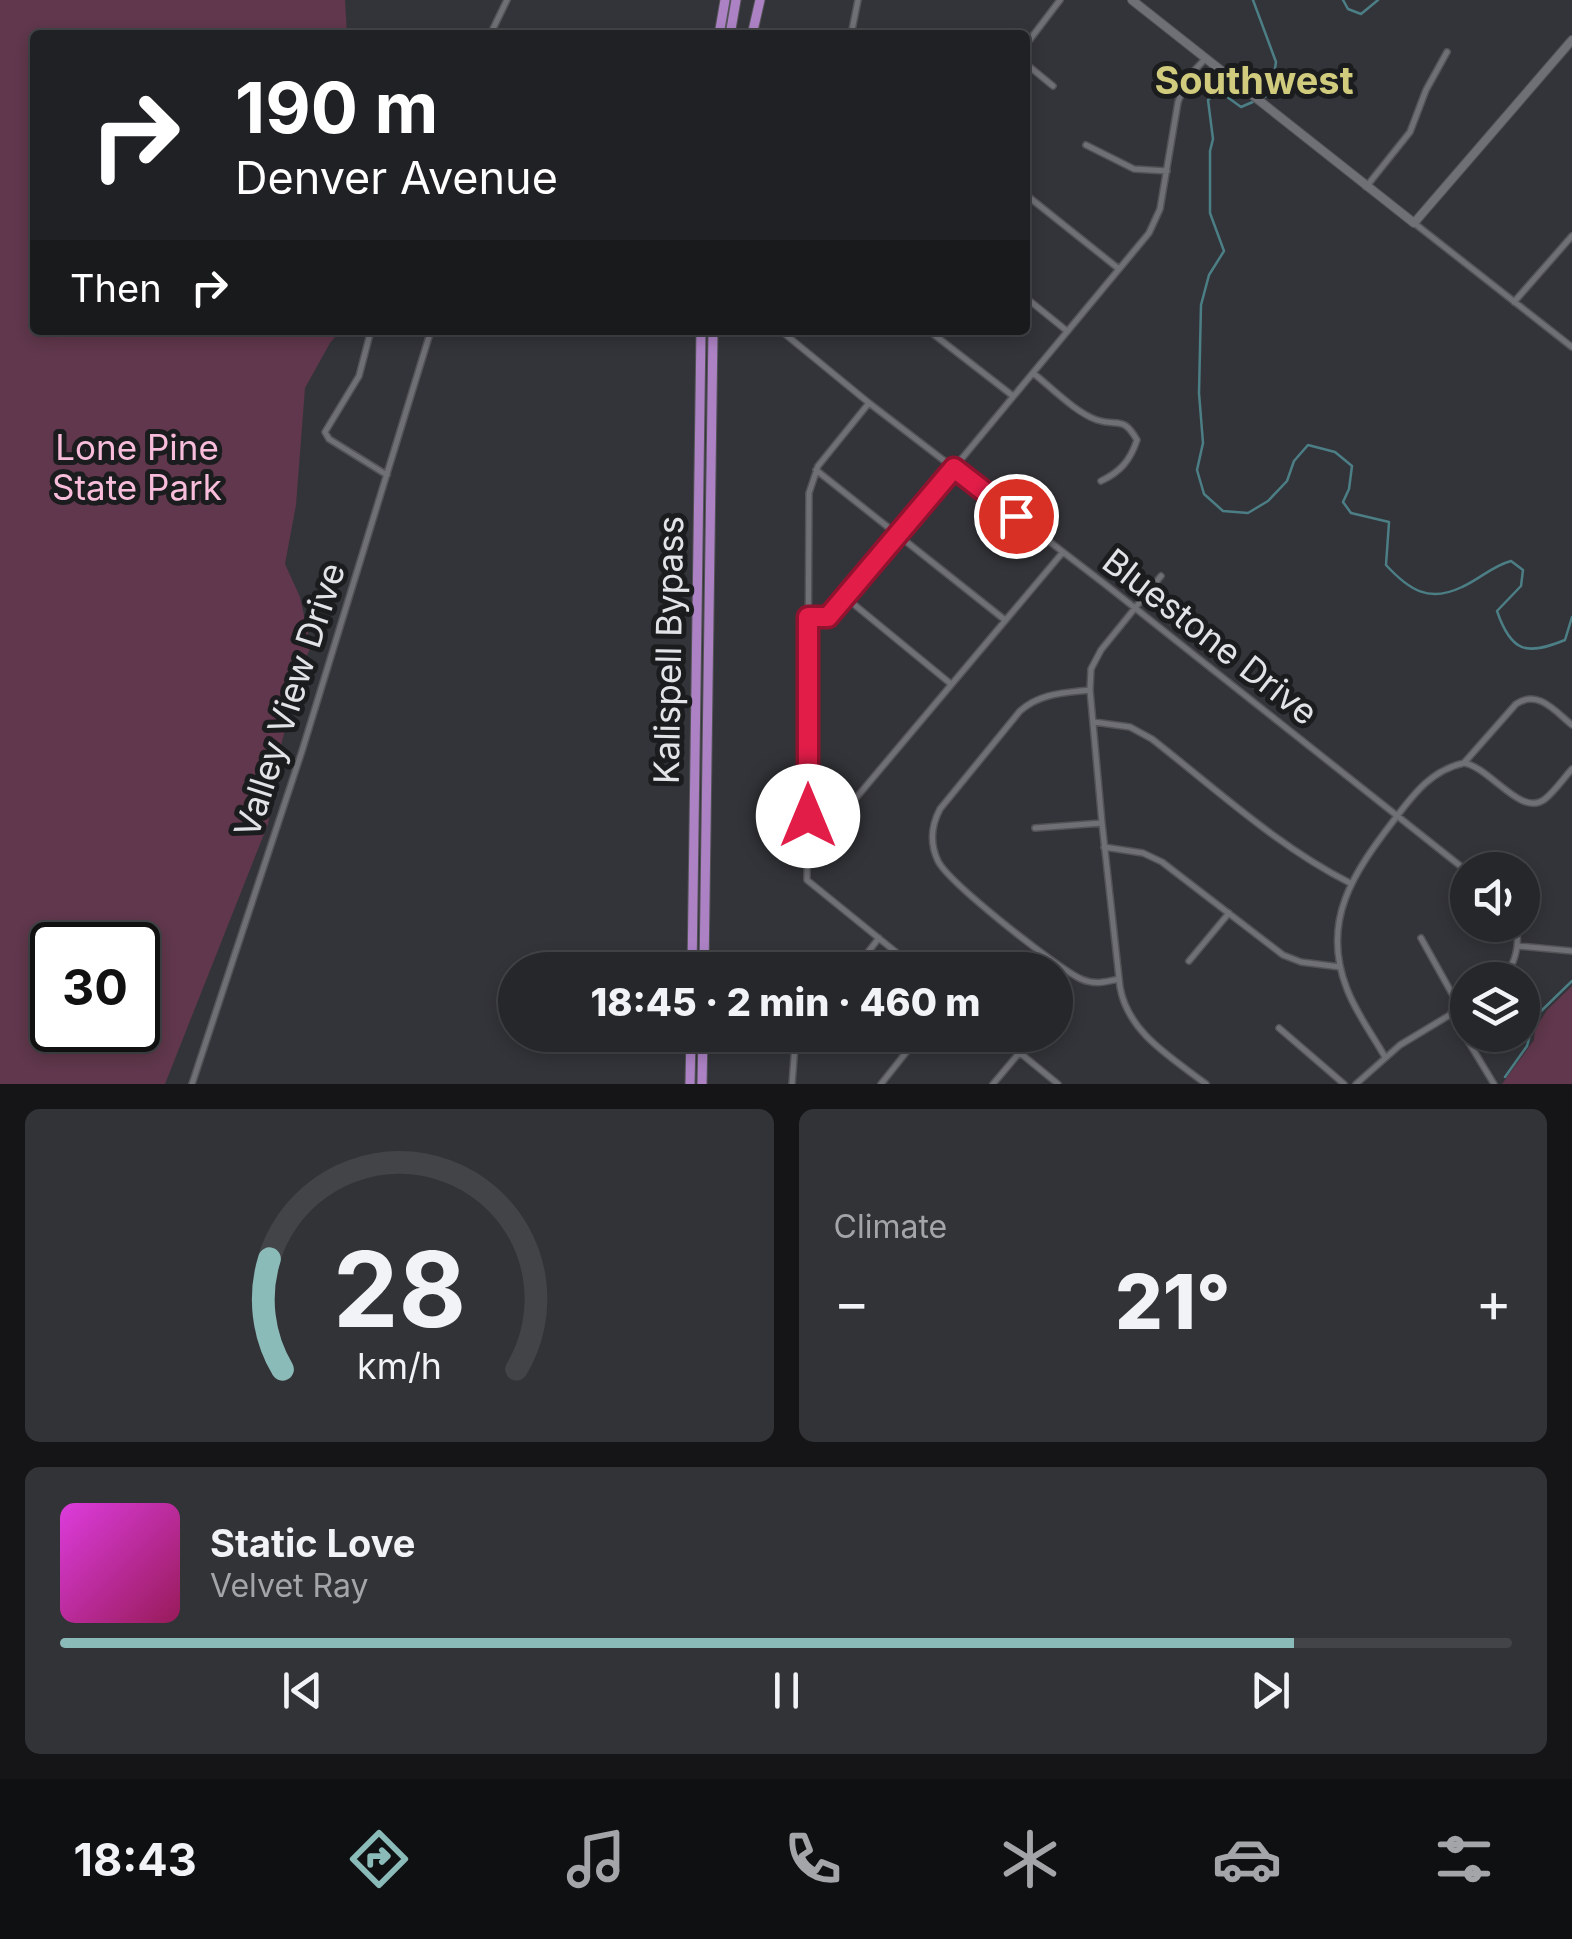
<!DOCTYPE html>
<html lang="en">
<head>
<meta charset="utf-8">
<style>
	body { margin:0; font-family:Inter,sans-serif; background:#323337; color:#f1f3f6; height:100vh; display:flex; flex-direction:column; font-size:38px; white-space:nowrap }
	* { box-sizing:border-box; margin:0 }
	p { font-size:32px; color:#a4a5a9 }
	.icon { flex:none; width:55px; height:55px; fill:none; stroke:currentColor; stroke-width:2; stroke-linecap:round; stroke-linejoin:round }
	.map { position:relative; height:1084px; overflow:hidden }
	.panel { display:flex; flex-direction:column; gap:25px; padding:25px; background:#151518; flex:1 }
	.panel>* { flex:none }
	.banner { position:absolute; left:30px; top:30px; width:1000px; height:305px; border-radius:10px; box-shadow:0 5px 15px #0003,0 0 0 2px #424447; background:#202124; color:#fff; overflow:hidden }
	.controls { position:absolute; left:1450px; top:852px; display:grid; gap:20px }
	.controls a { display:grid; place-items:center; width:90px; height:90px; border-radius:50%; background:#26272b; box-shadow:0 5px 15px #0003,0 0 0 2px #424447; font-size:50px }
	.speed { position:absolute; left:30px; top:922px; display:flex; gap:20px; font-size:50px; font-weight:700; text-align:center }
	.speed>* { display:grid; place-content:center; width:130px; height:130px; border-radius:50%; background:#26272b; box-shadow:0 5px 15px #0003,0 0 0 2px #424447; line-height:1 }
	.speed .limit { border:5px solid #111; border-radius:15px; background:#fff; color:#111 }
	.pin { position:absolute; display:grid; place-items:center; width:85px; height:85px; color:#fff; margin:-42px; border:5px solid #fff; border-radius:50%; box-shadow:0 2px 10px #0007 }
	.me { position:absolute; width:110px; margin:-55px; rotate:0deg; stroke-linejoin:round; filter:drop-shadow(0 0 8px #0008) }
	.turn { display:flex; align-items:center; gap:35px; height:210px; padding:0 40px; font-size:45px }
	.turn .icon { width:130px; height:130px; stroke-width:2.5 }
	.turn b { display:block; font-size:70px; line-height:85px }
	.then { display:flex; align-items:center; height:95px; padding:0 40px; background:#0003; gap:20px; font-size:38px }
	.big { font-size:75px; font-weight:800; line-height:1.1 }
	.panel .tile { flex:1; display:flex; flex-direction:column; justify-content:center; gap:15px; min-width:0; padding:0 35px; border-radius:15px; background:#323337 }
	.panel .dial { align-items:center; gap:0 }
	.dial svg { height:260px; overflow:visible; fill:none; stroke:#424447; stroke-width:7; stroke-linecap:round; text-anchor:middle }
	.dial text { fill:#f1f3f6; stroke:none }
	.song { display:flex; align-items:center; gap:30px }
	.cover { width:120px; height:120px; border-radius:15px; background:linear-gradient(135deg,hsl(300 70% 55%),hsl(330 70% 35%)) }
	.played { height:10px; border-radius:5px; background:linear-gradient(90deg,#8bbbb9 85%,#424447 85%) }
	.keys { display:flex; justify-content:space-around; direction:ltr }
	.heat { display:flex; justify-content:space-between; align-items:center; font-size:55px; direction:ltr }
	.panel .tiles { flex:1; display:grid; gap:25px; grid-template-columns:1fr 1fr }
	.tile:last-child { grid-column:span 2 }
	.trip { position:absolute; left:498px; top:952px; width:575px; height:100px; border-radius:50px; background:#26272b; box-shadow:0 5px 15px #0003,0 0 0 2px #424447; font-weight:800; line-height:100px; text-align:center }
	.tab-bar { display:flex; height:160px; justify-content:space-around; align-items:center; background:#0f1011; color:#a4a5a9 }
	.tab-bar .icon { width:70px; height:70px }
	.tab-bar .selected { color:#8bbbb9 }
	.tab-bar b { font-size:45px; color:#f1f3f6 }
	.map>svg:first-child { display:block }
	.green { fill:#60374c; fill-rule:evenodd }
	.lines { fill:none; stroke-linecap:round; stroke-linejoin:round }
	.stream { stroke:#4c7e85; stroke-width:2.5 }
	.minor-casing { stroke:#535357; stroke-width:8 }
	.tertiary-casing { stroke:#535357; stroke-width:10 }
	.trunk-casing { stroke:#535357; stroke-width:11 }
	.minor { stroke:#6f7076; stroke-width:5 }
	.tertiary { stroke:#6f7076; stroke-width:8 }
	.trunk { stroke:#ac82c4; stroke-width:9 }
	.route-casing { stroke:#92132f; stroke-width:25 }
	.route { stroke:#e11d48; stroke-width:18 }
	.labels { text-anchor:middle; stroke-width:10; stroke-linejoin:round; paint-order:stroke }
	.park-label { font-size:35px; fill:#f8bdda; stroke:#1b1c1e }
	.street-label { font-size:35px; fill:#e2e3e6; stroke:#1b1c1e }
	.neighbourhood-label { font-size:38px; font-weight:bold; fill:#d1cb7d; stroke:#1b1c1e }
</style>
</head>
<body>
<div class="map">
<svg width="1572" height="1084" viewBox="0 0 1572 1084">
	<rect width="100%" height="100%" fill="#333439"/>
	<path class="green" d="M0,0h345l2,35h-312v295h306l-11,13 -25,45 -9,117 -11,59 15,33 11,50 -8,16 -22,82 -13,79 -103,260h-165zM138,945v85h-86v-85z
		M1572,986v98h-70l32,-44 1,-11 12,-19z"/>
	<g class="lines">
		<path class="stream" d="M1253,0l23,62 -5,32 -9,4
			M1343,0l5,9 13,5 17,-14
			M1255,101l-14,6 -22,-16 -11,9 5,39 -3,12v62l14,38 -15,24 -8,30 -2,88 4,50 -6,27 7,24 19,17 25,2 20,-12 19,-20 7,-20 14,-16 27,7 17,14 -3,23 -6,13 8,11 38,9 -3,43c23,25 43,38 76,22 18,-8 30,-21 49,-26l12,9 -2,16 -24,25c14,41 29,45 68,29l7,-23
			M1505,1077l22,-31 8,-29 37,-36"/>
		<g class="minor-casing">
			<path id="minor" d="M490,35l17,-35
				M851,35l7,-35
				M1025,46l35,-46
				M1025,63l28,23
				M1086,145l48,24 33,2
				M1366,187l44,-55 16,-42 21,-38
				M1025,194l94,75
				M1414,223l158,124
				M1025,297l42,34
				M1514,302l58,-66
				M371,330l-12,46 -34,56 4,7 58,36
				M780,330l89,73 237,182 362,287
				M928,330l85,66
				M1033,373c18,14 43,40 64,47 21,7 26,-5 40,20 -7,21 -17,32 -36,41
				M869,403l-51,63 -9,27 -2,387 111,90
				M816,470l189,150
				M1161,576l-60,74 -10,19 -1,21 12,133 18,164c8,46 51,70 86,97
				M845,597l106,87
				M808,617h19l44,-49 278,-335 11,-24 18,-107 10,-25 18,-19
				M1090,690c-26,3 -50,3 -70,21l-80,98c-9,17 -10,35 -2,52 11,22 119,107 143,118 13,6 25,3 38,0
				M1094,722l36,5 22,12c64,50 125,107 198,144
				M1572,725c-17,-14 -34,-36 -56,-21l-52,59c26,4 57,55 81,36 10,-8 18,-20 27,-30
				M1035,828l67,-5
				M1104,847l39,6 19,9 121,93 18,7 39,5
				M808,855l255,-303
				M1421,938l39,70
				M1518,946l54,5
				M1189,961l40,-48
				M854,970l25,-32
				M1502,980c14,-17 18,-34 14,-55
				M1451,1013l43,71
				M1279,1028l65,56
				M998,1035l60,49
				M1385,1057c-13,-23 -29,-44 -38,-68 -27,-68 7,-117 47,-169 19,-25 37,-50 70,-57
				M192,1084l110,-333 129,-421
				M792,1084l3,-39 8,-10
				M881,1084l39,-49
				M993,1084l27,-32
				M1356,1084l44,-39 68,-41"/>
		</g>
		<g class="tertiary-casing">
			<path id="tertiary" d="M1132,0l282,223 158,-183"/>
		</g>
		<g class="trunk-casing">
			<path id="trunk" d="M719,35l6,-35
				M730,35l6,-35
				M752,35l8,-35
				M692,970l9,-640
				M704,970l9,-640
				M690,1084l1,-49
				M702,1084l1,-49"/>
		</g>
		<use href="#minor" class="minor"/>
		<use href="#tertiary" class="tertiary"/>
		<use href="#trunk" class="trunk"/>
	</g>
	<g class="lines">
		<g class="route-casing">
			<path id="route" d="M808,816v-199h20l126,-149 62,48"/>
		</g>
		<use href="#route" class="route"/>
	</g>
	<g class="labels">
		<g class="park-label">
			<text x="137" y="460">Lone Pine<tspan x="137" dy="40">State Park</tspan></text>
		</g>
		<g class="street-label">
			<text transform="translate(1210 637) rotate(38)" y="12">Bluestone Drive</text>
			<text transform="translate(669 650) rotate(-89)" y="12">Kalispell Bypass</text>
			<text transform="translate(290 700) rotate(-72)" y="12">Valley View Drive</text>
		</g>
		<g class="neighbourhood-label">
			<text x="1254" y="94">Southwest</text>
		</g>
	</g>
</svg>
<div class="controls">
<a><svg class="icon" aria-label="sound" viewBox="0 0 24 24"><path d="M4 9h4l5-4v14l-5-4H4zM17 9q2 3 0 6"/></svg></a>
<a><svg class="icon" aria-label="layers" viewBox="0 0 24 24"><path d="M12 4l9 5-9 5-9-5zM3 14l9 5 9-5"/></svg></a>
</div>
<div class="speed"><div class="limit">30</div></div>
<div class="pin" style="left:1016px;top:516px;background:#d93025"><svg class="icon" aria-label="arrive" viewBox="0 0 24 24"><path d="M6 21V4h12l-3 4 3 4H6"/></svg></div>
<svg class="me" style="left:808px;top:816px" viewBox="-20 -20 40 40"><circle r="19" fill="#fff"/><path d="M0-13L10 11 0 6-10 11z" fill="#e11d48"/></svg>
<div class="trip">18:45 · 2 min · 460 m</div>
<div class="banner">
<div class="turn"><svg class="icon" aria-label="right" viewBox="0 0 24 24"><path d="M7 20v-9h11M14 6l5 5-5 5"/></svg><div><b>190 m</b>Denver Avenue</div></div>
<div class="then">Then<svg class="icon" aria-label="right" viewBox="0 0 24 24"><path d="M7 20v-9h11M14 6l5 5-5 5"/></svg></div>
</div>
</div>
<section class="panel">
<div class="tiles">
<div class="tile dial"><svg viewBox="0 0 100 80">
<path d="M14 69A42 42 0 1 1 86 69"/>
<path d="M14 69A42 42 0 0 1 10 35" stroke="#8bbbb9"/>
<text x="50" y="56" font-size="32" font-weight="700">28</text>
<text x="50" y="72" font-size="11">km/h</text>
</svg></div>
<div class="tile"><p>Climate</p>
<div class="heat"><a>−</a><b class="big">21°</b><a>+</a></div>
</div>
<div class="tile">
<div class="song"><i class="cover"></i><div><b>Static Love</b><p>Velvet Ray</p></div></div>
<div class="played"></div>
<div class="keys"><svg class="icon" aria-label="previous" viewBox="0 0 24 24"><path d="M18 5L8 12l10 7zM5 5v14"/></svg><svg class="icon" aria-label="pause" viewBox="0 0 24 24"><path d="M8 5v14M16 5v14"/></svg><svg class="icon" aria-label="next" viewBox="0 0 24 24"><path d="M6 5l10 7-10 7zM19 5v14"/></svg></div>
</div>
</div>
</section>
<nav class="tab-bar">
<b>18:43</b>
<svg class="icon selected" aria-label="directions" viewBox="0 0 24 24"><path d="M12 3l9 9-9 9-9-9zM9 14v-3h6M13 9l2 2-2 2"/></svg>
<svg class="icon" aria-label="music" viewBox="0 0 24 24"><path d="M9 18V5l10-2v13"/><circle cx="6" cy="18" r="3"/><circle cx="16" cy="16" r="3"/></svg>
<svg class="icon" aria-label="phone" viewBox="0 0 24 24"><path d="M5 4h4l2 5-3 2q2 4 5 5l2-3 5 2v4C11 20 4 13 5 4z"/></svg>
<svg class="icon" aria-label="climate" viewBox="0 0 24 24"><path d="M12 3v18M4 7l16 10M4 17L20 7"/></svg>
<svg class="icon" aria-label="car" viewBox="0 0 24 24"><path d="M5 17H2v-5l4-1 3-4h7l3 4 3 1v5h-3M9 17h6M6 11h13"/><circle cx="7" cy="17" r="2"/><circle cx="17" cy="17" r="2"/></svg>
<svg class="icon" aria-label="filters" viewBox="0 0 24 24"><path d="M4 7h16M4 17h16"/><circle cx="9" cy="7" r="2"/><circle cx="15" cy="17" r="2"/></svg>
</nav>
</body>
</html>
